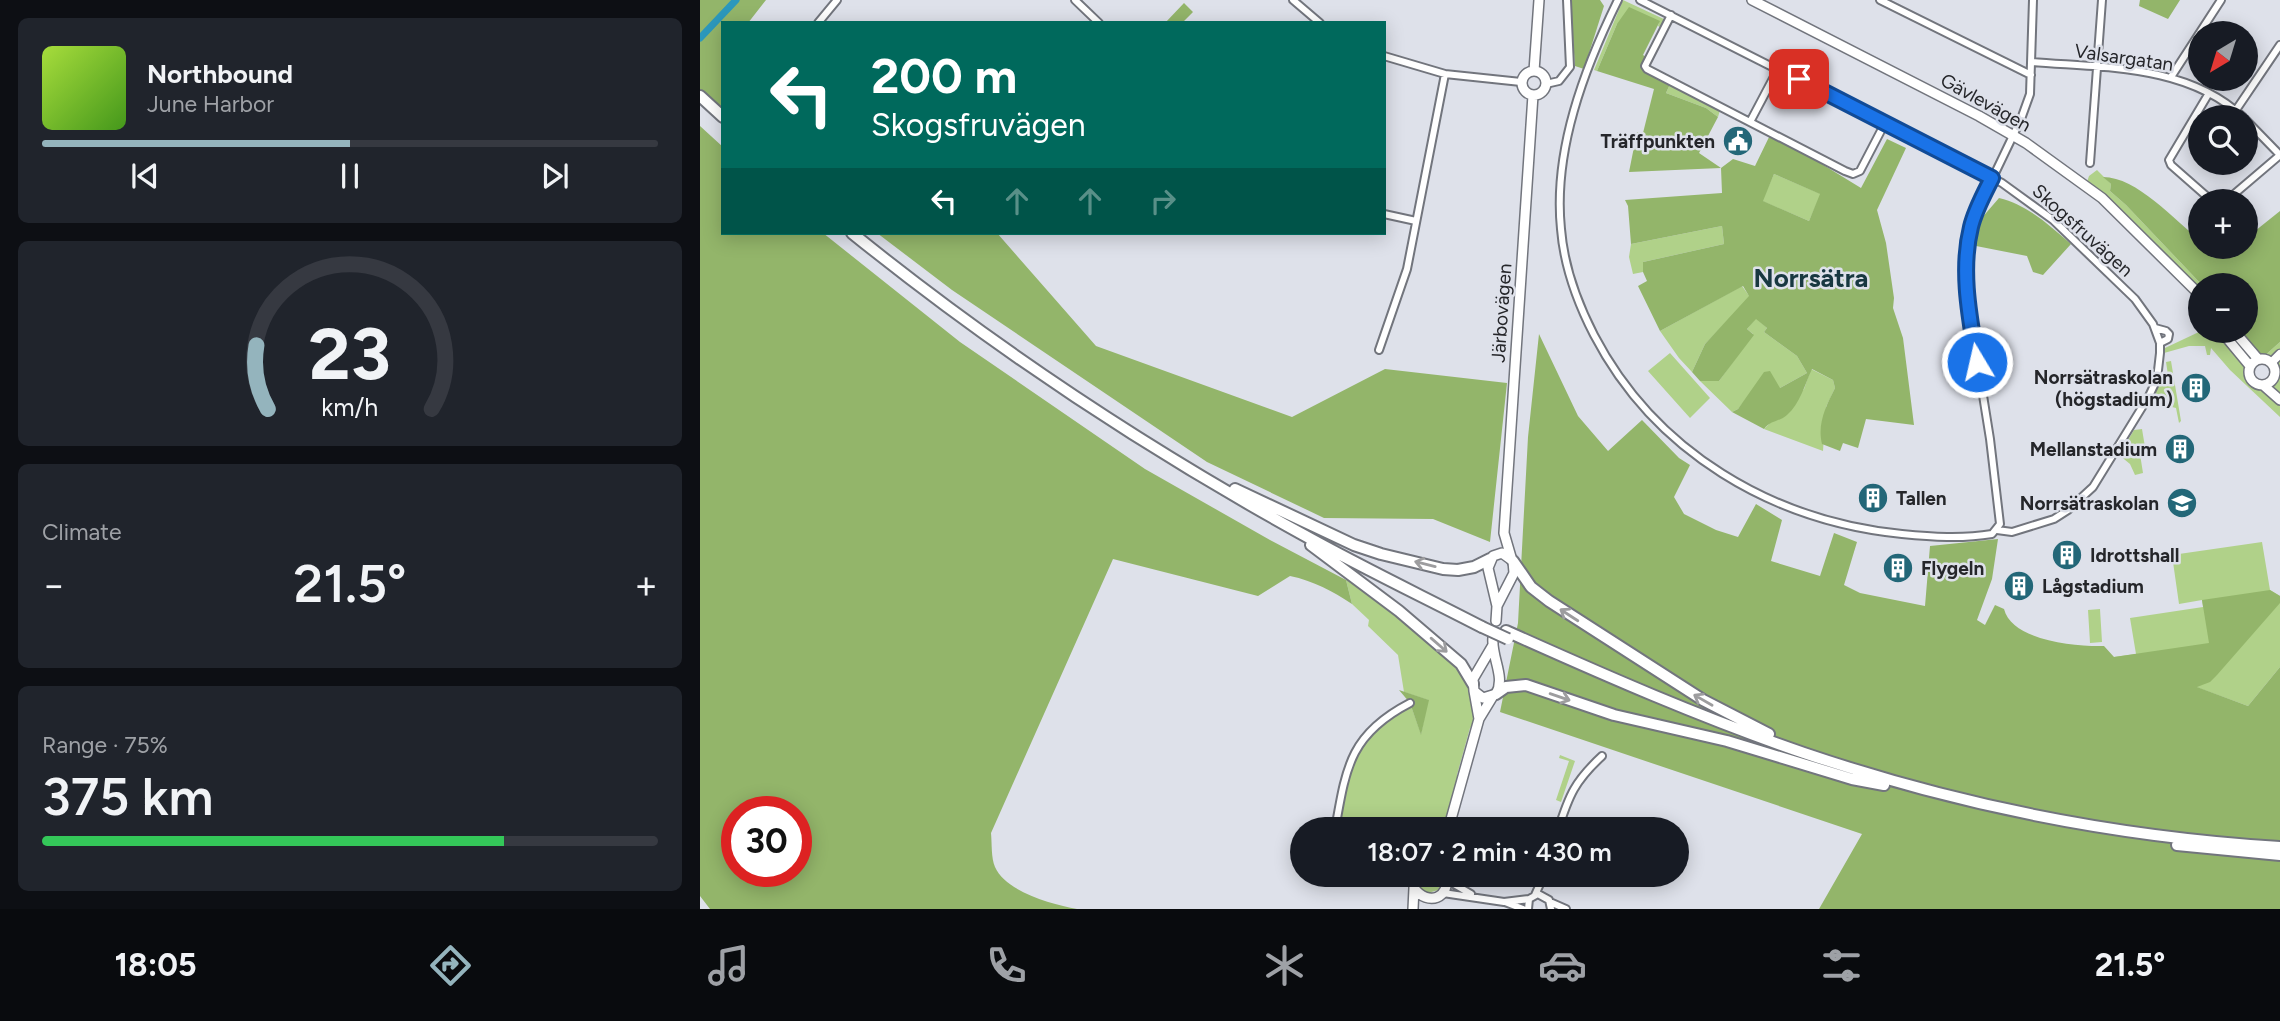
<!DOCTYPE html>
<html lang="en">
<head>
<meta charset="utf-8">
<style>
	body { margin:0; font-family:Figtree,sans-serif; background:#20242c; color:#f1f3f6; height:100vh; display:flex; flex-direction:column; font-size:26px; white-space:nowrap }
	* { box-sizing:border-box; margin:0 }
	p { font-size:23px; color:#9ea1a6 }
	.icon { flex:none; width:38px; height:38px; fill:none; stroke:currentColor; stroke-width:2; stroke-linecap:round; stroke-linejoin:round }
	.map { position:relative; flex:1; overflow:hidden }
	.sheet { display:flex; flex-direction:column; gap:18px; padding:18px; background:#0d0f14; width:700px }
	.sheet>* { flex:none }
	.hud { position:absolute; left:21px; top:21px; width:665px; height:214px; border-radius:0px; box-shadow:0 4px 18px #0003; background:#00695c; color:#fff; overflow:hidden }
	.needle { width:46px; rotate:218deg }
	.fabs { position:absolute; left:1488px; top:21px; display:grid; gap:14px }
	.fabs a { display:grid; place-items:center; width:70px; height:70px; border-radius:50%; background:#171b24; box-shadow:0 4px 18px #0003; font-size:35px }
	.speed { position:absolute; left:21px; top:796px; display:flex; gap:14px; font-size:35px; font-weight:700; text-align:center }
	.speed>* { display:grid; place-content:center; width:91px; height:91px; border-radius:50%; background:#171b24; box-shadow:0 4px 18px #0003; line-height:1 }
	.speed .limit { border:10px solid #d22; background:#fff; color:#111 }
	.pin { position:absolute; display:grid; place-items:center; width:60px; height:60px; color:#fff; margin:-30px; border-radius:14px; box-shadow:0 4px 10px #0006 }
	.me { position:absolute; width:77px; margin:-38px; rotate:351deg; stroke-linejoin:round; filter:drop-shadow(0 0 5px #0008) }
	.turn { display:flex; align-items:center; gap:24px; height:147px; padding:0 35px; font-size:32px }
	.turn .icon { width:91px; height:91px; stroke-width:2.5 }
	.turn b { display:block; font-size:49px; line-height:60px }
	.lanes { display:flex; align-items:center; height:66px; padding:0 35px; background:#0003; justify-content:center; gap:35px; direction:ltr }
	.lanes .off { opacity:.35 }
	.big { font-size:52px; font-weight:600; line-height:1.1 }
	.sheet .tile { flex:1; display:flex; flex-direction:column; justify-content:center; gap:10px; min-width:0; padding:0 24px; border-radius:10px; background:#20242c }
	.sheet .dial { align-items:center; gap:0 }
	.dial svg { height:182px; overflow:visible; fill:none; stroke:#363941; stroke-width:7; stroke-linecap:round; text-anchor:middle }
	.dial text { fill:#f1f3f6; stroke:none }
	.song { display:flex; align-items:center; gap:21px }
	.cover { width:84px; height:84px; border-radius:10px; background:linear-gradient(135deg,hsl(80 70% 55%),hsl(100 70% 35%)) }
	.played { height:7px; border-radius:4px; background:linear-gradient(90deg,#94b4bd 50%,#363941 50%) }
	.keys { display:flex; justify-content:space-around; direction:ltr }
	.heat { display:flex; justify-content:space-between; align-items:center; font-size:38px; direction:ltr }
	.charge { height:10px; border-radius:5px; background:linear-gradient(90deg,#34c759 75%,#363941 0) }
	.trip { position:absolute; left:590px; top:817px; width:399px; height:70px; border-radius:35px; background:#171b24; box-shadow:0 4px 18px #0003; font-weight:600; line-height:70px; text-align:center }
	.menu { display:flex; height:112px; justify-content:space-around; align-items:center; background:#090b0e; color:#9ea1a6 }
	.menu .icon { width:49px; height:49px }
	.menu .selected { color:#94b4bd }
	.menu b { font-size:32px; color:#f1f3f6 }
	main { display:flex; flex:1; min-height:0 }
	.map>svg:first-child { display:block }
	.green { fill:#b0d189; fill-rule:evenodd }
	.forest { fill:#93b56a; fill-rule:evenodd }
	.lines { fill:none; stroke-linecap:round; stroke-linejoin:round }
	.canal { stroke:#2c98bc; stroke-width:7 }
	.minor-casing { stroke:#72757d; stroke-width:10 }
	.tertiary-casing { stroke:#72757d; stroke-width:11 }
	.secondary-casing { stroke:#72757d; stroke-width:12 }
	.trunk-casing { stroke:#72757d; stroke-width:14 }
	.minor { stroke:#fff; stroke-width:6 }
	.tertiary { stroke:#fff; stroke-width:8 }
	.secondary { stroke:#fff; stroke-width:9 }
	.trunk { stroke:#fff; stroke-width:10 }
	.trunk-bridge-casing { stroke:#72757d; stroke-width:14; stroke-linecap:butt }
	.trunk-bridge { stroke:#fff; stroke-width:10 }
	.oneway { stroke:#9d9d9f }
	.route-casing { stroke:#114b97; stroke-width:18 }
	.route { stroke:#1a73e8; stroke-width:12 }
	.labels { text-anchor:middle; stroke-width:5; stroke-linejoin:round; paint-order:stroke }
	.street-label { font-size:19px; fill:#25262a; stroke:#dee1ea }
	.poi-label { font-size:19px; font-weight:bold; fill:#25262a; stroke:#dee1ea; text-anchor:end }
	.district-label { font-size:26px; font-weight:bold; fill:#183840; stroke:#dee1ea }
</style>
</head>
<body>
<main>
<section class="sheet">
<div class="tile">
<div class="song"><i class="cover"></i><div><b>Northbound</b><p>June Harbor</p></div></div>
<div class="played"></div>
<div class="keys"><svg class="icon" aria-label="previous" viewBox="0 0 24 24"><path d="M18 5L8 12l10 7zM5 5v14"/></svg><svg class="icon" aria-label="pause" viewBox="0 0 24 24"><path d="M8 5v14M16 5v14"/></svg><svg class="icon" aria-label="next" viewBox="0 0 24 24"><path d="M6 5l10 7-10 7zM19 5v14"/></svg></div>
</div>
<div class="tile dial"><svg viewBox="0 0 100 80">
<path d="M14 69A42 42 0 1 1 86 69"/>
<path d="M14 69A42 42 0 0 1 9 41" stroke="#94b4bd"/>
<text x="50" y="56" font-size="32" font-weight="700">23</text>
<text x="50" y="72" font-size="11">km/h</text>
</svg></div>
<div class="tile"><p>Climate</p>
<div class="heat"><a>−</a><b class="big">21.5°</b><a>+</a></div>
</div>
<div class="tile"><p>Range · 75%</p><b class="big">375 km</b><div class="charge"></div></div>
</section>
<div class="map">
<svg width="1580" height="909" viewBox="0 0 1580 909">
	<rect width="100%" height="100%" fill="#dee1ea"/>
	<path class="green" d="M923,0l45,21 -4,8 -6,-3 1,-4 -42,2 -20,47 -3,-1z
		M971,82l50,25 -3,10 -12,-9 -40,-15z
		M1397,170l14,14 -1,7 16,14 76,80h-2v19l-23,-31 -91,-88 3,-9z
		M1074,174l47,20 -12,27 -47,-20z
		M1022,226l2,18 -81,18v10l-10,2 -4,-17 2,-13z
		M1042,286l8,11 -45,47 -13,28 -13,-14 -19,-27z
		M1056,318l11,10 -3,4 33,24 10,17 -27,15 -30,6 -12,15 -6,3 -32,-31h19l34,-47 -6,-5z
		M1501,331h14l22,25 -16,-25h19l22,27 18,-16v75l-50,-47 -19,-22 -1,7h-3l-2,-9h-16l-25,7 1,-5zM1562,358l10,4 3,7 -2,10 -10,6 -10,-3 -4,-12 3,-7z
		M970,353l40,45 -20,20 -42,-47z
		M1471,361l10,60 -2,2 -3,-15 -24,-6 10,-26 6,-1 -2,-13z
		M1111,369l22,11 2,8 -9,19 -3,44 -59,-22 40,-40z
		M1442,429l3,18 -6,1 4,25 -8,2 -5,-11 -11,-9 15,-25z
		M1562,542l8,48 10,6v71l-32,39 -134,-49 22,-3 -6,-36 73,-11 -1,-7 -23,4 -7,-49z
		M650,573l117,99 12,47 -9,9 -13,47 6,3 -15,51 -113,1 16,-70 9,-19 50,-38 11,31 7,-34 -24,-8 -6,-37 -30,-29 1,-6 -17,-16 -6,-24z
		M1400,609l2,33 -12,1 -2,-33z
		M860,755l15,6 -14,41 -5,-2 13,-39 -10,-3z
		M721,875h18l3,8 -4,7 -10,3c-8,-3 -11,-10 -7,-18z"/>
	<path class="forest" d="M0,0h66l-18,23h-25v85l-23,-19z
		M872,0h28l4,6 -20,63 -9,-3 -4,-54z
		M1440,0h40l-12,19 -29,-13z
		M484,3l9,9 -11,11h-17z
		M929,7l31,14 -17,34 6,4 -4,7 26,16 -5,11 40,15 12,9 -19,36 22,15 12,-9 22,7 16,-33 90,55 26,-49 19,9 -29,62 9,33 8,55 -1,10 10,30 11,87 -48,-6 -8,29 -15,-5 -3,8 -18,-7c-5,-20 4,-38 13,-56l-2,-8 -21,-11c-7,15 -12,35 -25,46 -8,7 -16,5 -23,14l-32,-17 6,-3 26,-37 6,-1 10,17 27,-15 -10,-17 -33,-24 3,-4 -11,-9 -9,10 7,6 -35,46h-19l-8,-9 13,-28 44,-48 -6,-10 -83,45 -22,-45 9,-5 -4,-9v-10l81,-18 -2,-18 -91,18 -3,-38 -3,-6 97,-7 -1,-25 -92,4 8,-40 6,1 11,-44 -57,-18 20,-47zM1074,174l46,20 -11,27 -46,-20z
		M0,126l23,21v86h100l137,109 185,127 125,71 76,40 6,24c-20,-13 -38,-23 -62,-28l-32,20 -145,-37 -122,274c1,10 0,25 4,34 11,25 57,37 82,42h-367l-10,-13zM37,812h59v60h-59z
		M1403,177c34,0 71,43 97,63v7h45v-8l35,-28v131l-18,16 -22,-27h5v-46h-43l-76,-80 -16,-14 1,-7z
		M1299,198c29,7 50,27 72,46l-28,31 -10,-3 -6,-16 -56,-11 9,-25z
		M177,233h120l99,113 196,71 93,-48 122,14 -17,159 -57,-23 -109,-1 -117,-56 -255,-172z
		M839,334l39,82 30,35 34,-31 37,38 11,7 -16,32 10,17 32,16 22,7 18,-33 26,16 -11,41 49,15 14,-43 23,9 -13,43 16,8 65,13 5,-60 68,-7 -6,40 -15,41 8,5 10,-20 9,4c8,32 73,38 100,37l10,11 95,-14 -7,-43 68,-10 10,6v7l-63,72 -7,7 -13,5 51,19 32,-39v242h-461l43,-75 -362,-122 18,-89 10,-186z
		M699,690l30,10 -8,35 -11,-32z"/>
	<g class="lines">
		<path class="canal" d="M0,38l36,-38"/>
		<g class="minor-casing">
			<path id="minor" d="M375,0l24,23
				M593,0l27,23
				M918,0c-34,69 -65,151 -57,229 3,38 16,73 33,106 61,117 178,186 308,199 30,3 60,5 90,0l8,-10 -10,-85 -21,-131 -2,-54 8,-39 46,-96 9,-25 3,-94
				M940,0l362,183 51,37 82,79 18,25 7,19v10l-3,26 -8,17 -56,91 -25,23 -14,9 -42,13 -15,-2
				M1180,0l151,75
				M971,15l-26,51 2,3 198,102 8,3 7,-3 25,-48
				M118,23l19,-23
				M684,56l61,18 76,8
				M1332,62c71,6 155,2 211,55
				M1471,77l50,-77
				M846,84l13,-3 11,-14 -3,-67
				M1509,93l-40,67 2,5 41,36
				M1536,110l44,-65
				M1545,119l35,36
				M1050,122l28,-53
				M1390,163l12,-163
				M1526,201l54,-46
				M684,214l32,7
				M1455,328l11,3 3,3 -1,5 -8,4
				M679,350l28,-81 38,-195
				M635,830c11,-63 15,-96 75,-127
				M858,830c11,-35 17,-49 44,-74
				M747,880l24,14
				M743,893l61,9 25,-3
				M835,895l9,-20
				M805,902l18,7
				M850,902l16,7
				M828,909l1,-10 9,-5 11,6 2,9"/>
		</g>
		<g class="tertiary-casing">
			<path id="tertiary" d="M1572,362l8,-8"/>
		</g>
		<g class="secondary-casing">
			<path id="secondary" d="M1052,0l227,116 47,27 76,55 98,97
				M822 83a12 12 0 1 1 24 0a12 12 0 1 1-24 0Z
				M834,71l5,-71
				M1521,331l29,35
				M1534,331l24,28
				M1549 372a13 13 0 1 1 26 0a13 13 0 1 1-26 0Z
				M1563,385l17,15
				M811,557l-7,-24 29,-438
				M796,621l1,-15 17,-33 -1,-12 -11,-8 -9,3 -5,12 9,38
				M793,645l-20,34 1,12 9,7 13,-4c10,-17 -5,-37 -3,-56
				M774,691l5,28
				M748,830l31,-111 14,-23
				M714,875v13c14,19 37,10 32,-13
				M713,909l1,-21"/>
		</g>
		<g class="trunk-casing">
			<path id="trunk" d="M0,96l23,21
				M152,233c140,113 292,214 450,301 59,33 120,62 180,93
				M535,489l119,56 27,9 62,15 15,1 16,-3 16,-8
				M611,545l88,66 62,53 12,20
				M813,561l18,26 18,14 154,99 66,34
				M806,631c98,44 196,87 298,122 153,52 315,84 476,94
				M796,694l10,-7 20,-2 88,30 113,26 125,38 32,6
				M1477,845l103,10"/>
		</g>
		<use href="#minor" class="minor"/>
		<use href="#tertiary" class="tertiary"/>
		<use href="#secondary" class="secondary"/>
		<use href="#trunk" class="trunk"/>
		<g class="trunk-bridge-casing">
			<path id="trunk-bridge" d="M782,627l26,12"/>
		</g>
		<use href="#trunk-bridge" class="trunk-bridge"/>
	</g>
	<defs><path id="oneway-shaft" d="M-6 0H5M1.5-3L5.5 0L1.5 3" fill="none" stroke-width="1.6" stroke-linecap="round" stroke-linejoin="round" transform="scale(1.75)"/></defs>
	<g class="oneway">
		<use href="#oneway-shaft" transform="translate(725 564) rotate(-166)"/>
		<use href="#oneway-shaft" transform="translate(869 615) rotate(-147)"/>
		<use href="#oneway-shaft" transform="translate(739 645) rotate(41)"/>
		<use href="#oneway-shaft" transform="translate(860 697) rotate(19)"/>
		<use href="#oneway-shaft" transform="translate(1003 700) rotate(-150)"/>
	</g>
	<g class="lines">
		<g class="route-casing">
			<path id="route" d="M1099,79l193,99c-8,16 -17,32 -21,49 -11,44 -1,92 6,135"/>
		</g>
		<use href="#route" class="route"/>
	</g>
	<defs>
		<g id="civic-disc" transform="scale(1.575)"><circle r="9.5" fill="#236778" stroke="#dee1ea"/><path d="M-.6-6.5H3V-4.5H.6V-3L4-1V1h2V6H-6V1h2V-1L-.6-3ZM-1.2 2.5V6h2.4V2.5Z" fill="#fff"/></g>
		<g id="building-disc" transform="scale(1.575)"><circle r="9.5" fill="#236778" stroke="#dee1ea"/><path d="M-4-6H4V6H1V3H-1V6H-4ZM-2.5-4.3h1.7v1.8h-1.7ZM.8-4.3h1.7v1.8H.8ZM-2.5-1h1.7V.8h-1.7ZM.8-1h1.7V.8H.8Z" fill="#fff"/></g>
		<g id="school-disc" transform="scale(1.575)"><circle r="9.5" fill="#236778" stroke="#dee1ea"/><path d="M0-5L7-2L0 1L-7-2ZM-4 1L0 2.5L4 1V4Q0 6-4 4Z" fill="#fff"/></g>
	</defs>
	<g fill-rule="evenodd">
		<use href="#civic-disc" x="1038" y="141"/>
		<use href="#building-disc" x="1496" y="388"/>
		<use href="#building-disc" x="1480" y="449"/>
		<use href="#building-disc" x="1173" y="498"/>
		<use href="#school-disc" x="1482" y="503"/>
		<use href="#building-disc" x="1367" y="555"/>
		<use href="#building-disc" x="1198" y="568"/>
		<use href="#building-disc" x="1319" y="586"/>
	</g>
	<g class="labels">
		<g class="street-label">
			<text transform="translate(1424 57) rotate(8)" y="7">Valsargatan</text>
			<text transform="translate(1286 102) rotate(29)" y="7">Gävlevägen</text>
			<text transform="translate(1383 230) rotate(42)" y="7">Skogsfruvägen</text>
			<text transform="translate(801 313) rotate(-86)" y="7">Järbovägen</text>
		</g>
		<g class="poi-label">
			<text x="1015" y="148">Träffpunkten</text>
			<text x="1473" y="384">Norrsätraskolan<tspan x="1473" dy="22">(högstadium)</tspan></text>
			<text x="1457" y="456">Mellanstadium</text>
			<text x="1196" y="505" text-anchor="start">Tallen</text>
			<text x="1459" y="510">Norrsätraskolan</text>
			<text x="1390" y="562" text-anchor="start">Idrottshall</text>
			<text x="1221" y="575" text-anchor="start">Flygeln</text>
			<text x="1342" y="593" text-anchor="start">Lågstadium</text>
		</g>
		<g class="district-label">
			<text x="1111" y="287">Norrsätra</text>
		</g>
	</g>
</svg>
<div class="fabs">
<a><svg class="needle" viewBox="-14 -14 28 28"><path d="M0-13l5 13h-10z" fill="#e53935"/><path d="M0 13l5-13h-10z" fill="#9ea1a6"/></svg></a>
<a><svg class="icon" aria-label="search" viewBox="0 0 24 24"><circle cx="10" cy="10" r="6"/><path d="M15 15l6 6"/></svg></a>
<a>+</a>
<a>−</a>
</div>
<div class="speed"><div class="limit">30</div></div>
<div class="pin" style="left:1099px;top:79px;background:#d93025"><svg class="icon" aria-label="arrive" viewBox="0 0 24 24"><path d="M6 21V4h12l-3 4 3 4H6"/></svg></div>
<svg class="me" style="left:1277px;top:362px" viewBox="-20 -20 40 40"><circle r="17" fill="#1a73e8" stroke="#fff" stroke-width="3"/><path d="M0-11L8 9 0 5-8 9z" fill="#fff"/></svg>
<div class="trip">18:07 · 2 min · 430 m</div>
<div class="hud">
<div class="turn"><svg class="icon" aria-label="left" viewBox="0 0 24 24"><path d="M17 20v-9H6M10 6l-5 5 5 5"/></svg><div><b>200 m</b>Skogsfruvägen</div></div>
<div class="lanes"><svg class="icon" aria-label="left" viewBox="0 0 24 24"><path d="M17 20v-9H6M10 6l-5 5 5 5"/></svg><svg class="icon off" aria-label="ahead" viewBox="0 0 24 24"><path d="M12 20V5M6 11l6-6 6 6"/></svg><svg class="icon off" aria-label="ahead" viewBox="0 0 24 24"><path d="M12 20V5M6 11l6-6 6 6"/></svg><svg class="icon off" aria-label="right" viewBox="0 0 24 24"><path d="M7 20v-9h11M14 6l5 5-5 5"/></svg></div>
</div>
</div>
</main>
<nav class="menu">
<b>18:05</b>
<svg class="icon selected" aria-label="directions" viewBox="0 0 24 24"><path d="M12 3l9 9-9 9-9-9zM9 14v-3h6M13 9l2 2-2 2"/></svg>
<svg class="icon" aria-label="music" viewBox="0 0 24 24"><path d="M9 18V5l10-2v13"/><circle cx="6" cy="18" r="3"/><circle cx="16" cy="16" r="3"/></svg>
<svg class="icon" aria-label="phone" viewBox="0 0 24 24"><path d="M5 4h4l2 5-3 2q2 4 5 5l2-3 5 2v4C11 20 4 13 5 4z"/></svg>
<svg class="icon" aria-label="climate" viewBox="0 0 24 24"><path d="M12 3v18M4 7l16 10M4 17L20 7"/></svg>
<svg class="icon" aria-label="car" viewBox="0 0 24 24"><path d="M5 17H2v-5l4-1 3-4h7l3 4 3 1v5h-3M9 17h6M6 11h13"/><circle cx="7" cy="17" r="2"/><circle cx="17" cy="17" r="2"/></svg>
<svg class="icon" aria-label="filters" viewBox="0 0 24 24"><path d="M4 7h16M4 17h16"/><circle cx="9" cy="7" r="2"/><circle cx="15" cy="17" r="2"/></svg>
<b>21.5°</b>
</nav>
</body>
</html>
